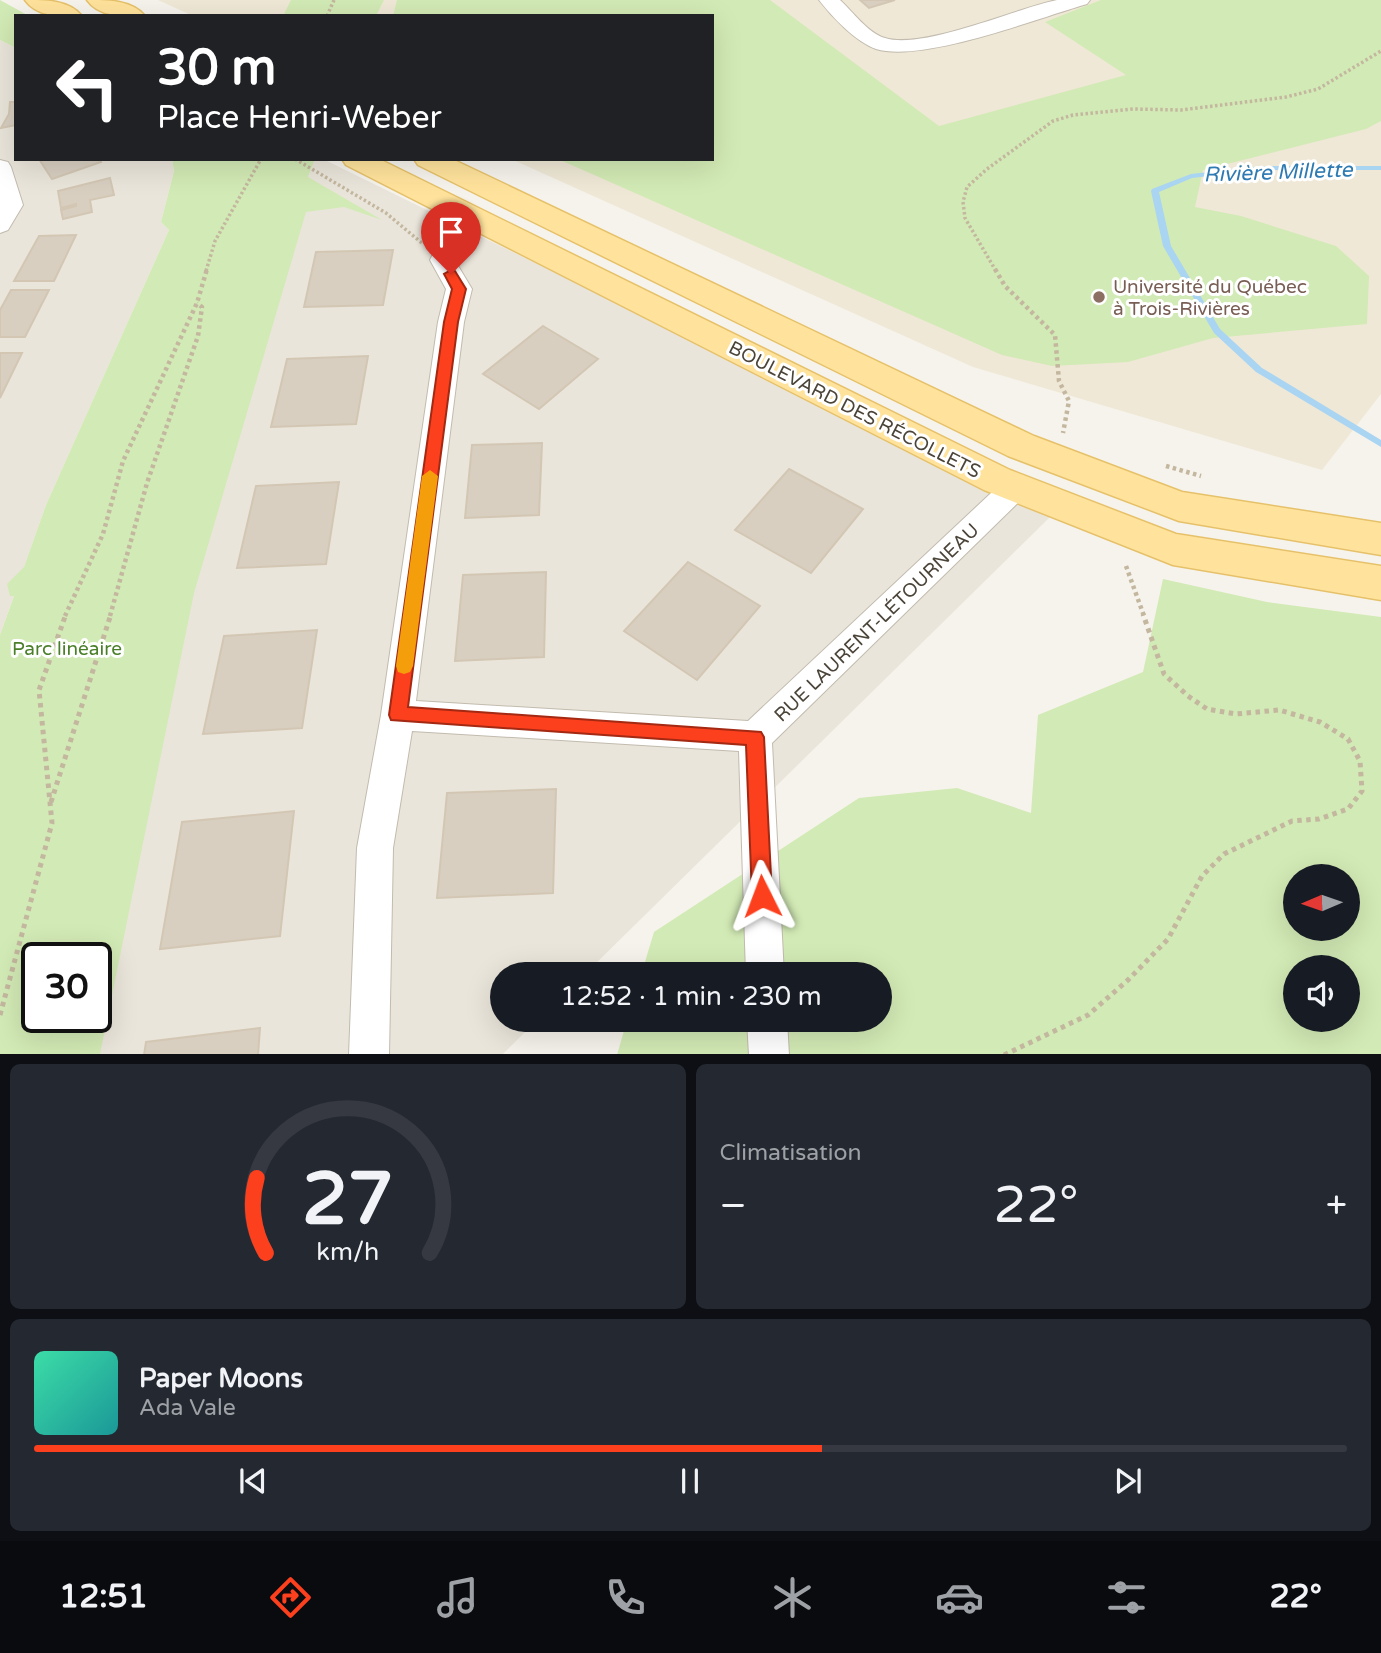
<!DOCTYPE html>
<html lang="fr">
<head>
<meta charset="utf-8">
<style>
	body { margin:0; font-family:"Varela Round",sans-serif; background:#242831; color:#f1f3f6; height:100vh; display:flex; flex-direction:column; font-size:26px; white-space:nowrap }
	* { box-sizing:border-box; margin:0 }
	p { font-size:23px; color:#9ea1a6 }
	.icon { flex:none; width:38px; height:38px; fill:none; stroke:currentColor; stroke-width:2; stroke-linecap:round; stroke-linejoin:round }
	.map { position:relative; height:1054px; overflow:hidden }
	.side { display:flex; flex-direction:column; gap:10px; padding:10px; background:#0d0f14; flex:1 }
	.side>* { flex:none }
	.top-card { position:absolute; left:14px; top:14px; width:700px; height:147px; border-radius:0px; box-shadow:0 7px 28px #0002; background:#202124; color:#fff; overflow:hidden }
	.needle { width:46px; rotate:268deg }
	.buttons { position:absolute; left:1283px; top:864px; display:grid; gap:14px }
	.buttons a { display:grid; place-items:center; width:77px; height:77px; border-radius:50%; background:#171b24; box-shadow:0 7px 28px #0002; font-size:35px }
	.speed { position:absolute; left:21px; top:942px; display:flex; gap:14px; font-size:35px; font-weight:700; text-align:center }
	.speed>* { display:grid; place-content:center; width:91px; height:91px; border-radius:50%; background:#171b24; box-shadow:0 7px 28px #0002; line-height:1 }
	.speed .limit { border:4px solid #111; border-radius:10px; background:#fff; color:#111 }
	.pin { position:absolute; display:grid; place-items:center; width:60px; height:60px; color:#fff; margin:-72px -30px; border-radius:50% 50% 50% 0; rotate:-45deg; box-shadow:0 0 7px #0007 }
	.pin .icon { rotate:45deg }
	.me { position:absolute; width:77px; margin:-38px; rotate:357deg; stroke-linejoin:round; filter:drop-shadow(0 0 5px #0008) }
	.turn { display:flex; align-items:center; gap:24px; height:147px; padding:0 28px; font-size:32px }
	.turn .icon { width:91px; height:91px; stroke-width:2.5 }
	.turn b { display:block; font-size:49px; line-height:60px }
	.big { font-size:52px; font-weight:600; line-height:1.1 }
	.side .card { flex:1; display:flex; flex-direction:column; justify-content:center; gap:10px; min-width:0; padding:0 24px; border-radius:10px; background:#242831 }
	.side .dial { align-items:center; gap:0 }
	.dial svg { height:182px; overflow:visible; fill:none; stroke:#363941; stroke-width:7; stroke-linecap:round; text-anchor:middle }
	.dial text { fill:#f1f3f6; stroke:none }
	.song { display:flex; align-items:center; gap:21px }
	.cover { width:84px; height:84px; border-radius:10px; background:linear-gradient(135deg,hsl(160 70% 55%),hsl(180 70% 35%)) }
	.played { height:7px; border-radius:4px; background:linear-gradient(90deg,#fc3f1d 60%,#363941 60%) }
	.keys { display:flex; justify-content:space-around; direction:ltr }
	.heat { display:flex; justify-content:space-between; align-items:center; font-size:38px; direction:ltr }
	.side .tiles { flex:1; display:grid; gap:10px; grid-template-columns:1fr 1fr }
	.card:last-child { grid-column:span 2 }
	.trip { position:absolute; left:490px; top:962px; width:402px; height:70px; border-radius:35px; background:#171b24; box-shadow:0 7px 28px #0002; font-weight:600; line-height:70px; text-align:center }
	.menu { display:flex; height:112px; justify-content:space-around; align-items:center; background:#090b0e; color:#9ea1a6 }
	.menu .icon { width:49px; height:49px }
	.menu .selected { color:#fc3f1d }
	.menu b { font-size:32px; color:#f1f3f6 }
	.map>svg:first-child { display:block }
	.residential { fill:#eae5da }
	.education { fill:#efe8d6 }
	.green { fill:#d2eab5; fill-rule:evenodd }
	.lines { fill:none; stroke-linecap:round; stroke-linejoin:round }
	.stream { fill:#a9d4f2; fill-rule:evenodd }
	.building { fill:#d8cfc1; stroke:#d3c7b4; stroke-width:2 }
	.minor-casing { stroke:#c2bbae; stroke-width:2 }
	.major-casing { stroke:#e6c16a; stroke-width:3 }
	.path-far2 { stroke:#c4b79f; stroke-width:3.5; stroke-dasharray:2.5 2.5; stroke-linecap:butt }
	.path-far1 { stroke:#c4b79f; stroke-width:4.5; stroke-dasharray:3.5 3.5; stroke-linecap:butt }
	.path { stroke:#c4b79f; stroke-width:5; stroke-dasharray:4.5 4.5; stroke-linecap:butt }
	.minor { fill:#fff; fill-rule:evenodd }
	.major { fill:#ffe39c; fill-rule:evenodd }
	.route { fill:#fc3f1d; stroke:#a42913; stroke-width:2 }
	.slow { fill:#f59e0b }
	.education-dot { fill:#8d6e63; stroke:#fff; stroke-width:2.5 }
	.labels { text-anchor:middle; stroke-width:6; stroke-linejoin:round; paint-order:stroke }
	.education-label { font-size:19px; fill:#785e54; stroke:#fff; text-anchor:start }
	.street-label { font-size:19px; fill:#4b4439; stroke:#fff }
	.park-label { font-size:19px; fill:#4a7f2a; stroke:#fff }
	.water-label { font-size:21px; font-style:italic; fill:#2e7ab2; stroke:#fff }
</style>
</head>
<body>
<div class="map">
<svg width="1381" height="1055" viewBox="0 0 1381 1055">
	<rect width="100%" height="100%" fill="#f6f3ec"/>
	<path class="residential" d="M0,40l16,8v111h156l2,12 -13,51 8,8 -123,275 -46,130z
		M315,159h8l728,357 -467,459h-82v45h35l-34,34 -468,1 61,-38v-60l95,-489z"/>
	<path class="education" d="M158,0h1223v394l-59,76 -349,-103 -462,-208h201v-143h-519z"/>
	<path class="green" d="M0,0l29,16h-13v32l-16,-8z
		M291,0h93l-8,16h-93z
		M397,0h373l169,126 187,-51 -81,-53 56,-22h280v121l-15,8 -163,41 -8,37 46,9 95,30 33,30 -2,48 -154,14 -85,24 -76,4 -50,-11 -444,-196h154v-143h-319z
		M172,159h143l-7,18 74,43 -38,-13 -38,5 -112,381 -94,461h-100v-419l14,-39h-4l-3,-12 17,-17 22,-62 123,-275 -8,-8 13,-51zM96,957v60h-59v-60z
		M1163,579l104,23 114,15v437l-764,1 10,-35h253v-45h-239l13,-43 205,-134 98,-10 74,25 7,-98 105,-43zM1295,877h53v52h-53zM1295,968h53v52h-53z"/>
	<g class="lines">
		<path class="stream" d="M1263,166h118v4h-118l-71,8 -33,14 12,54 49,83 42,39 119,72v7l-125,-75 -42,-39 -51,-87 -12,-55 1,-2 39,-15z"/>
	</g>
	<path class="building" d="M860,0h35l-26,8z
		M10,102h6v23l-15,3 8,-14z
		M39,159h60l2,3 -49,17z
		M110,178l4,17 -24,5 2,12 -29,7 -2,-9 15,-4v-2l-15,4 -3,-17z
		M76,235l-22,46h-40l25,-45z
		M393,250l-10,55 -79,2 12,-55z
		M11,290h38l-24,47h-25v-27z
		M543,326l55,33 -59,50 -56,-35z
		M0,353h22l-22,45z
		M368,356l-12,68 -85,3 16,-68z
		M542,443l-3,72 -74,3 7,-73z
		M789,469l74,40 -52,64 -76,-43z
		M339,482l-13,82 -89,4 19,-82z
		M688,562l72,44 -63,74 -73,-49z
		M546,572l-2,85 -89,4 8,-86z
		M317,630l-15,98 -99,6 21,-98z
		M556,789l-3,104 -116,5 10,-105z
		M294,811l-14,125 -120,13 22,-127z
		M260,1028l-2,27h-114l2,-13z"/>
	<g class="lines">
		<g class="minor-casing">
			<path id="minor" d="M819,0h21c13,12 28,33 45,38 38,12 132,-30 172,-38 11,0 22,0 33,0l-3,4c-49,14 -164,59 -211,45 -20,-7 -44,-32 -57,-49z
				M0,160l8,2 3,5 12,38 -15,25 -8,3z
				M442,252l9,2 21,35 -8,33 -48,379 332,20 258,-242 10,-3 10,3 4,8 -4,8 -254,248 12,232h-38l-7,-224 -327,-20 -19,117 -4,207h-40l8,-207 24,-133 57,-393 8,-33 -16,-29 3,-6z
				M747,1020h40l2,35h-40z"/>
		</g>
		<g class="major-casing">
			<path id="major" d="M25,0c20,0 44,0 57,16 -20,0 -44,2 -57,-16z
				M87,0c20,0 45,0 58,16 -20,0 -45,2 -58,-16z
				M342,159h37l631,311 166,64 205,32v34l-208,-35 -189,-75 -638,-325z
				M414,159h38l582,277 148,56 199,31v32l-202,-34 -171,-65 -590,-291z"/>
		</g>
		<path class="path-far2" d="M327,16l7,-16
			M295,159l91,54 37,31
			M206,271l9,-30 46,-82
			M996,271l-31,-53 -2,-16 4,-15 20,-18 66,-48 20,-6 60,-6 48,1 105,-13 32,-8 63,-38"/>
		<path class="path-far1" d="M995,269l10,17 50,49 4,46 10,20 -6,32
			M1166,466l35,10
			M1126,566l18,50
			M65,616l38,-82 20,-73 74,-158 10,-34
			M110,616l37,-133 51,-147 4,-29 -5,-4"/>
		<path class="path" d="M51,802l60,-188
			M0,1015l52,-192 -13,-133 27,-76
			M1004,1055l84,-40 40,-35 40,-41 34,-63 22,-22 68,-33 27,-2 29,-10 14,-18 -2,-30 -12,-22 -28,-17 -41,-12 -43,4 -29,-5 -19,-13 -24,-22 -21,-60"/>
		<use href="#minor" class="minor"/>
		<use href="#major" class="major"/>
	</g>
	<path class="route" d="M451,270l4,1 11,18 -8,33 -50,385 353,25 3,5 8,159 -3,7 -7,2 -7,-2 -3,-7 -6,-151 -355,-25 -2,-5 55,-393 8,-33 -8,-15z"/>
	<path class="slow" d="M430,470l8,6 -25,190 -3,6 -6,2 -6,-2 -2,-6 26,-190z"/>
	<circle class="education-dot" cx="1099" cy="297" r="7"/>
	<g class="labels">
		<g class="education-label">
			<text x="1113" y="293">Université du Québec<tspan x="1113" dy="22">à Trois-Rivières</tspan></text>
		</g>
		<g class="street-label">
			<text transform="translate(855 409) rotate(27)" y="7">BOULEVARD DES RÉCOLLETS</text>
			<text transform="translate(876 622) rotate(-44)" y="7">RUE LAURENT-LÉTOURNEAU</text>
		</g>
		<g class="park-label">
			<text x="67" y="655">Parc linéaire</text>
		</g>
		<g class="water-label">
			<text transform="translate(1278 172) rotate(-2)" y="7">Rivière Millette</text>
		</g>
	</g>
</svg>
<div class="buttons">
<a><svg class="needle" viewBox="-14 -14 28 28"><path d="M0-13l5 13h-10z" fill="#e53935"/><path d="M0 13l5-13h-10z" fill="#9ea1a6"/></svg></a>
<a><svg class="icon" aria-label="sound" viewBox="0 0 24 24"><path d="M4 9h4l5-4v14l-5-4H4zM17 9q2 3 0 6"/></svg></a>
</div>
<div class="speed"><div class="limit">30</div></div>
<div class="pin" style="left:451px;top:274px;background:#d93025"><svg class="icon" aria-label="arrive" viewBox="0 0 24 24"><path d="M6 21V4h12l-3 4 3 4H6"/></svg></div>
<svg class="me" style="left:762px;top:896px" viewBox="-20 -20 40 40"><path d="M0-17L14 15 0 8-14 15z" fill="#fc3f1d" stroke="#fff" stroke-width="4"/></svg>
<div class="trip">12:52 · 1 min · 230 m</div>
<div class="top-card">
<div class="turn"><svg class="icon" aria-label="left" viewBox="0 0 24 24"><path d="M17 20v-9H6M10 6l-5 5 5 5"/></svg><div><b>30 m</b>Place Henri-Weber</div></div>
</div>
</div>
<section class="side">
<div class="tiles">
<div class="card dial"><svg viewBox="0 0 100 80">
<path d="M14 69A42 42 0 1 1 86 69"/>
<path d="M14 69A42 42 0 0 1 10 36" stroke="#fc3f1d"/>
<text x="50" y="56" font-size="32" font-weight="700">27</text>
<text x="50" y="72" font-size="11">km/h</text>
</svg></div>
<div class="card"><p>Climatisation</p>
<div class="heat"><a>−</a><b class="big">22°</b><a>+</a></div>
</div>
<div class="card">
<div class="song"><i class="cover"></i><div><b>Paper Moons</b><p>Ada Vale</p></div></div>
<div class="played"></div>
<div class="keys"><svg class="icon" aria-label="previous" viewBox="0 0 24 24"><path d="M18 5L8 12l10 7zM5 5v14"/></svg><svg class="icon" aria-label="pause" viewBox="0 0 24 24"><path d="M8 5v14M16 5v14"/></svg><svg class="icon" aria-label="next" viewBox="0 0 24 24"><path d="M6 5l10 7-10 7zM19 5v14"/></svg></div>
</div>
</div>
</section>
<nav class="menu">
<b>12:51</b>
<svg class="icon selected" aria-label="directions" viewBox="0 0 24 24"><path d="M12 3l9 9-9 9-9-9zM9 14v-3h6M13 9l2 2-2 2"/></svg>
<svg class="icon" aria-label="music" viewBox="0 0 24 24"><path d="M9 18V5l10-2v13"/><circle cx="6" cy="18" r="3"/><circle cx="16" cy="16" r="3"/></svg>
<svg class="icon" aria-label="phone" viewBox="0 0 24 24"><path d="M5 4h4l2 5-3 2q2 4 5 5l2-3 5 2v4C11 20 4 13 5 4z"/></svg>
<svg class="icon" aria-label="climate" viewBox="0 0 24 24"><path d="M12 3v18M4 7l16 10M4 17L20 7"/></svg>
<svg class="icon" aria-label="car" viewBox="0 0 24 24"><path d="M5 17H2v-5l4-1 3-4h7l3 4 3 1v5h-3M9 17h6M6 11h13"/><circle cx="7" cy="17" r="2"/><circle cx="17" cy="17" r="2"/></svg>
<svg class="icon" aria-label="filters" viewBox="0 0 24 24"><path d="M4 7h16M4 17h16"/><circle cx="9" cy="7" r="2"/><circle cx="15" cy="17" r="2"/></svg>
<b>22°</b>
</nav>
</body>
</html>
